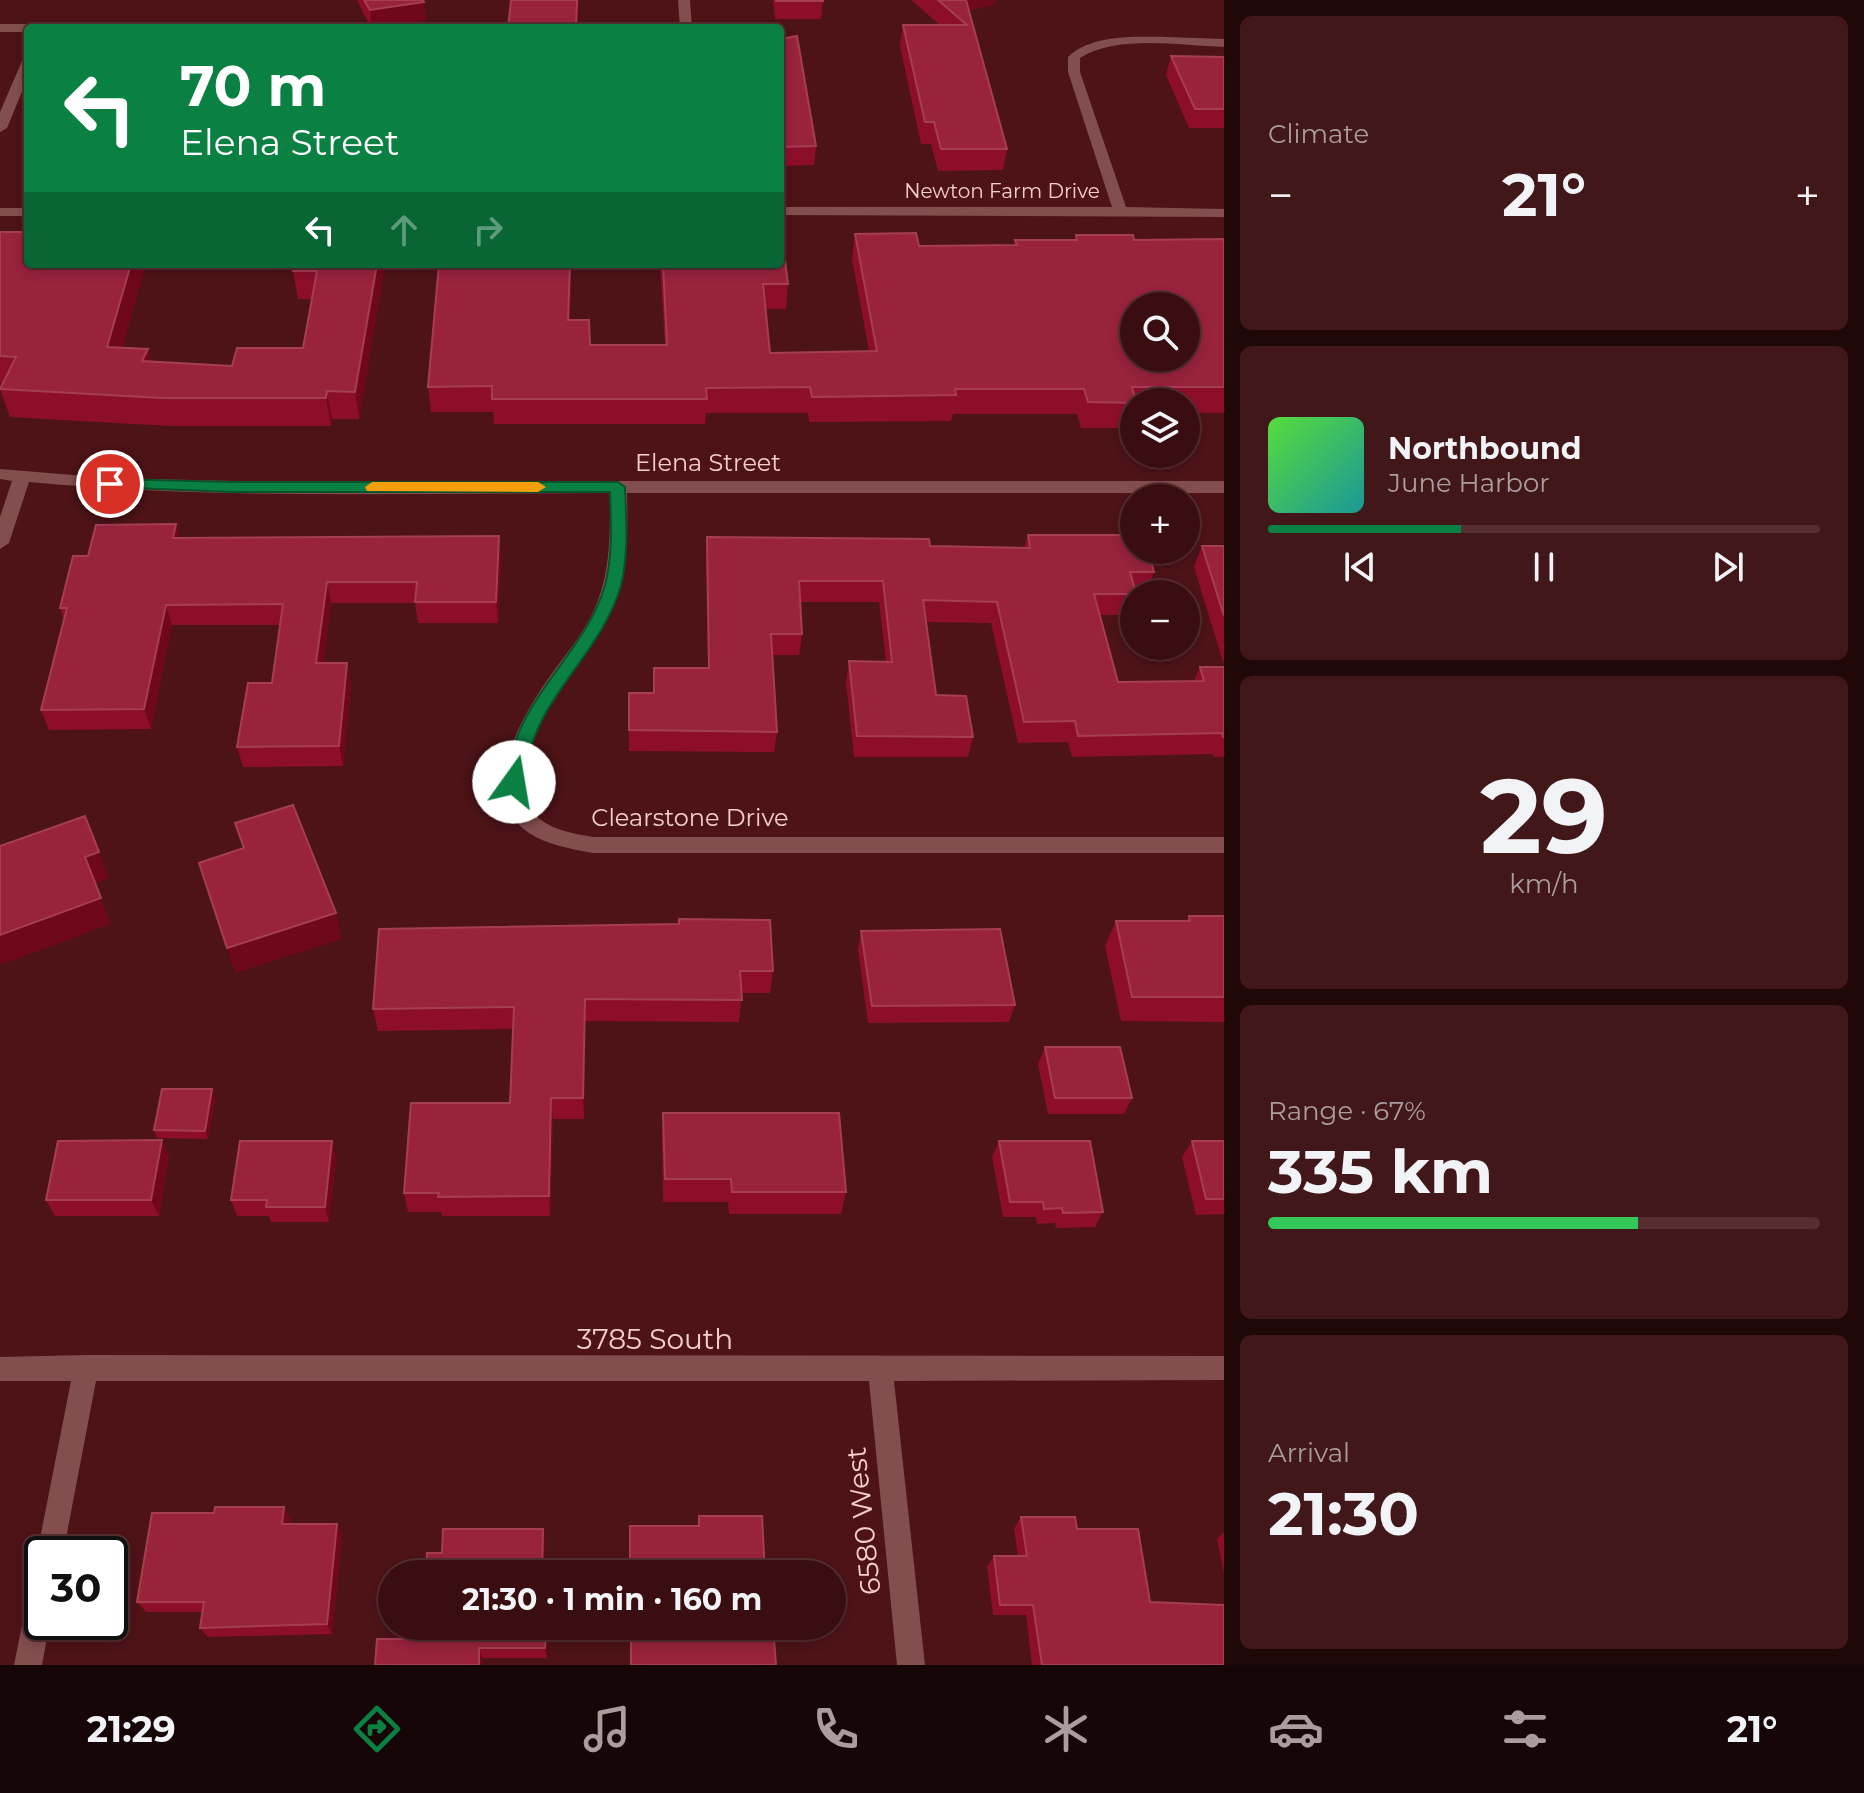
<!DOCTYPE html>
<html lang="en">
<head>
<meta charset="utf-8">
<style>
	body { margin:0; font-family:Montserrat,sans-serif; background:#41171a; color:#f1f3f6; height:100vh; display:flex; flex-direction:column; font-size:30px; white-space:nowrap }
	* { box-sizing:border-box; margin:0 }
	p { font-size:26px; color:#ab9c9f }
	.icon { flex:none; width:44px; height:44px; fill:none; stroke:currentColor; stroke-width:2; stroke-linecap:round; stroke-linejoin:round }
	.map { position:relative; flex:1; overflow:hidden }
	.sheet { display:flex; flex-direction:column; gap:16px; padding:16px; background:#200809; width:640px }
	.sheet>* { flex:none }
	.guide { position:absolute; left:24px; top:24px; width:760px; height:244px; border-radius:8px; box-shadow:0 4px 12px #0003,0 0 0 2px #542e31; background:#0b8043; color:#fff; overflow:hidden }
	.tools { position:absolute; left:1120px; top:292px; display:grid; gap:16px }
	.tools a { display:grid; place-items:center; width:80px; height:80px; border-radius:50%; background:#3a0e11; box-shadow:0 4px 12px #0003,0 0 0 2px #542e31; font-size:40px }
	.speed { position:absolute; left:24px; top:1536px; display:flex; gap:16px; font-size:40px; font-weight:700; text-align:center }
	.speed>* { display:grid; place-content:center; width:104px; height:104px; border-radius:50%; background:#3a0e11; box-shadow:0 4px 12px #0003,0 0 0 2px #542e31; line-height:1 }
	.speed .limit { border:4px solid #111; border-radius:12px; background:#fff; color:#111 }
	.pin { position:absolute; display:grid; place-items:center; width:68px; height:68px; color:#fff; margin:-34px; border:4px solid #fff; border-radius:50%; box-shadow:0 2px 8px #0007 }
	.me { position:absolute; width:88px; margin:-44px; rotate:13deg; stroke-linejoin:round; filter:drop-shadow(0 0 6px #0008) }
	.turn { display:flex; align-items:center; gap:28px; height:168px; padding:0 24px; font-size:36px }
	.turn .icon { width:104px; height:104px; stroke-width:2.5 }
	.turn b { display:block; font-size:56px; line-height:68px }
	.lanes { display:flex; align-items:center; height:76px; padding:0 24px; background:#0003; justify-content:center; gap:40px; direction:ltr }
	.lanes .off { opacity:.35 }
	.big { font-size:60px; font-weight:700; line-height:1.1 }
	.sheet .card { flex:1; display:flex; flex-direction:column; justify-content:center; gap:12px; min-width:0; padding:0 28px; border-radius:12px; background:#41171a }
	.sheet .dial { align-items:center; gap:0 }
	.dial b { font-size:104px; line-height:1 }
	.song { display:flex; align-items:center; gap:24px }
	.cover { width:96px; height:96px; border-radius:12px; background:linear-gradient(135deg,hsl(110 70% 55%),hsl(180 70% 35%)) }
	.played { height:8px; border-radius:4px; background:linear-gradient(90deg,#0b8043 35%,#542e31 35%) }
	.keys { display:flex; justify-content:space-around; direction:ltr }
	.heat { display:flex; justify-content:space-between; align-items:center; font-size:44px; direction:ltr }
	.charge { height:12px; border-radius:6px; background:linear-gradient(90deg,#34c759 67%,#542e31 0) }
	.trip { position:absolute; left:378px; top:1560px; width:468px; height:80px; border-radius:40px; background:#3a0e11; box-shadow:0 4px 12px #0003,0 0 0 2px #542e31; font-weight:700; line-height:80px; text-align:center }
	.dock { display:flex; height:128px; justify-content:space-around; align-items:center; background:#170607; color:#ab9c9f }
	.dock .icon { width:56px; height:56px }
	.dock .current { color:#0b8043 }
	.dock b { font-size:36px; color:#f1f3f6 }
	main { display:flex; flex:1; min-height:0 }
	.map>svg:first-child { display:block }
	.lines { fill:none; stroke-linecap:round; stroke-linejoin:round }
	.minor { fill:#834e4e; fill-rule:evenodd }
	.wall { fill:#8d0e29 }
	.shaded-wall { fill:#6f081b }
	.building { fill:#98233b; stroke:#a63e52; stroke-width:2; fill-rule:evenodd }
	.route { fill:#0b8043; stroke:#07532c; stroke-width:2 }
	.slow { fill:#f59e0b }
	.labels { text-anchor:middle; stroke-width:8; stroke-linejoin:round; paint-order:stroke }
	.far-street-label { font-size:20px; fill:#f4cecd; stroke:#4d1317 }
	.street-label { font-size:24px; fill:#f4cecd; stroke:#4d1317 }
	.near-street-label { font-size:28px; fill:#f4cecd; stroke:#4d1317 }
</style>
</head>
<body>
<main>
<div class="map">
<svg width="1224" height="1665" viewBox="0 0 1224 1665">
	<rect width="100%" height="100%" fill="#4d1317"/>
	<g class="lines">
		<path class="minor" d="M678,0h12l2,28h-12z
			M0,24h28l6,4h-6v4h-28z
			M98,24h154l6,4h-166z
			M1167,37l57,2v8c-44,-1 -105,-13 -144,11v14l46,135 98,2v8l-444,-2v-8h332l-44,-135v-15c24,-23 68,-20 99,-20z
			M28,57v20l-21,51 -7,4v-20l22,-51z
			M0,208h28v8h-28z
			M0,469l110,9 123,3h991v12h-597c1,38 1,77 -14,114 -19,48 -135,164 -72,213 15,11 35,14 52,17h631v16h-631c-22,-4 -45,-8 -64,-20 -54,-37 -8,-115 19,-154 16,-23 36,-45 47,-71 16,-37 15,-76 15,-115 -194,0 -389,7 -581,-11l-20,61 -9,6v-32l12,-36 -12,-2z
			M86,1355l1138,1v24l-330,1 31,284h-28l-28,-284h-773l-33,173h-21v10l-5,-10 34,-173h-71v-24z
			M42,1581v41h8l-8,43h-28l14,-70 4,-10z"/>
	</g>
	<path class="wall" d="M357,0h66l3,20 -55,8z
		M773,0h50l-2,19h-46z
		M911,0h84l-1,5 -25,5 38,139 -4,21 -65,1 -7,-27h-10l-21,-98 3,-21h37z
		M780,39l36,107 -2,19 -34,1z
		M1171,56l53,1v71h-35l-23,-53z
		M0,232l122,116 29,13 81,5 71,-18 9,-49h-14l-5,-28 2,-7h90l-26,155h-27l-1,7h-162l-159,-9 -10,-28 3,-5 -3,-1z
		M855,234l64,12 95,-1 1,-5h60l1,-5 58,5 90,-1v174h-38v-11h-52v11l-5,15h-48l-4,-14h-124l-2,7 -142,1 -1,-9h-102l-1,11h-211l-1,-12h-62l-3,-25 11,-123h132l-1,56 20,25h75l-5,-81h120l8,20 -2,25h-20l4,44 99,-2 -17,-92z
		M176,524l4,14 321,19 -3,66h-80l-3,-20h-84l-8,60h24l4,21 -8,82 -100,1 -6,-20 35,-64 8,-58h-108l-21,104 -102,1 -8,-20 23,-90 -4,-12 28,-52z
		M1028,535l126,37 -8,21 -12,1v7l-5,14h-29l18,67 76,-1 6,-14h24v90h-10l-1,-3 -141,3 -4,-15 -50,1 -27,-120 -65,-1 10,73 37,42 -5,20h-114l-8,-75 3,-21h37l-7,-59h-79l2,32 -3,21h-27l5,77 -3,20 -145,-1v-58h24l55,-25 -2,-109 1,-22 223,9 94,2z
		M1202,546h22v119l-30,-98z
		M1189,916h35v106l-103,-1 -16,-75 11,-25h70z
		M379,929l394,42 -3,22h-28l-3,29 -154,-1 -1,98h-31l-3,97h-108l-1,-4h-33l-4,-19 106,-90 4,-74 -136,2 -5,-22z
		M861,931l154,74 -6,17 -141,1 -10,-74z
		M1045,1047l87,51 -8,16h-76l-10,-50z
		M215,1098l-7,41 -51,-1 -3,-8z
		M663,1113l183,79 -5,22h-112l-1,-12h-65l-1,-66z
		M999,1141l104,71 -8,15 -39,1 -1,-5 -18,1 -1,-7h-33l-11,-60z
		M1192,1141h32v73l-28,1 -14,-58z
		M169,1156l-10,60h-104l-9,-16z
		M336,1157l-7,65h-58l-2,-6h-32l-6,-16z
		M1021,1517l56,12 73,73 74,63h-192l-6,-50h-33l-6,-48 7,-11h24l-4,-27z
		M290,1518v6h47l5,11 -10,99 -124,3 -8,-9 2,-16h-56l-9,-10z
		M1224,1532v41l-7,-34z
		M422,1626h125v32h-65z"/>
	<path class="shaded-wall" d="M577,0h2l-1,28h-2z
		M962,0h33l-1,5 -34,6z
		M424,2l2,18 -54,8 -2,-18z
		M131,264h15l-31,111 -8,-28z
		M377,264h8l-26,155 -4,-27z
		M570,264h1l-2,82 -1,-26z
		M148,349l7,28 -13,-16z
		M327,391l5,28 -1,7 -5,-28z
		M176,524l6,21 -9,-7z
		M499,536l2,21 -3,66 -2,-21z
		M327,582l4,21 -10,81 -5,-21z
		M166,605l6,20 -21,104 -7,-20z
		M347,663l4,21 -8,82 -4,-20z
		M85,816l24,62 -14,5 16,41 -111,41v-30l85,-78z
		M336,913l6,26 -107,34 -8,-25z
		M585,999v22l-1,98 -1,-21z
		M212,1089l3,9 -7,41 -3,-8z
		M551,1098l2,21 -3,97 -1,-20z
		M162,1140l7,16 -10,60 -8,-16z
		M332,1141l4,16 -7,65 -4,-15z
		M284,1507l6,11 -2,17 -6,-11z
		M337,1524l5,11 -10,99 -5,-10z
		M543,1529l2,11 -1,34h-2z
		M546,1626h1v32l-2,-10z
		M479,1648l3,10v7h-3z"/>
	<path class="building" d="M364,0h59l1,2 -54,8z
		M511,0h66l-1,28h-68z
		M776,0h47v1h-47z
		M938,0h28l41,149h-66l-7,-27h-9l-22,-97h64z
		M797,36l19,110 -36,1v-108z
		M1171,56l53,1v52h-29z
		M0,232h28v32h103l-24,83 41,2 -6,12 90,5 5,-18h66l14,-77h-24l2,-7h82l-22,128 -28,-1 -1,7h-164l-162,-9 16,-32 -16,-1z
		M916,233l3,13 98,-1 -2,-5h62l-1,-5h57l1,5 90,-1v148h-92l4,15 -2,1 -46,-1 -4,-13h-129l1,6 -144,2 -2,-10 -104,1 1,11h-215v-13l-64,1 11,-123h131l-2,56h21l1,25h77l-4,-81h117v-20h3l5,40h-25l7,69 107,-2 -22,-117zM1134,306h52v52h-52z
		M176,524l-3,14 326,-2 -3,66h-81l2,-20h-90l-11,81h31l-8,83 -102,1 11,-64h24l11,-79 -117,1 -22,104 -103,1 26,-102h-7l13,-52h15l8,-31z
		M1028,535h106v15h14l6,22h-24l6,22h-42l24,88 86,-1 -4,-14h24v70h-1l-1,-4 -144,3 -3,-15 -51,1 -27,-120 -74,-2 13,95 30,1 7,41 -116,-1 -8,-75 43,1 -9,-81h-84l3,53h-31l6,98 -148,-2v-37h25v-25h55l-2,-131 222,2 1,7 100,2z
		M1202,546h22v70z
		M293,805l43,108 -109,35 -28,-85 45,-15 -9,-25z
		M85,816l14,36 -14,5 16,41 -101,37v-89z
		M1189,916h35v81h-92l-16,-76h74z
		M679,919l91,1 3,51h-33l2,29 -157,-1 -2,99h-32l-2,98 -111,1 1,-4h-35l7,-90h99l4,-96 -141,2 6,-80 300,-5z
		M1000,929l15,76 -143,1 -11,-75z
		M1045,1047h75l12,51h-77z
		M162,1089h50l-7,42 -51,-1z
		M663,1113h176l7,79h-114l-1,-13h-66z
		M162,1140l-11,60h-105l12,-59z
		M240,1141h92l-7,66h-59l1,-7h-36z
		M999,1141h91l13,71 -40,1 -1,-5 -18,1 -1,-7h-33z
		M1192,1141h32v58h-18z
		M215,1507h69l-2,17h55l-10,100 -127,4 4,-26h-67l15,-89h62z
		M699,1516h63l3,58h-135v-48h69z
		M1021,1517h54l2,12h61l12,73 74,3v60h-182l-9,-60h-33l-6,-49h33z
		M443,1529h100l-1,45h-116l1,-21h15z
		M422,1626h124l-1,22h-66v17h-104l2,-26h44z
		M631,1626h142l3,39h-145z"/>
	<path class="route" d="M110,479l123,3h385l7,5c1,32 4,66 -4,98 -14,51 -54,88 -78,133 -11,20 -16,41 -20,64l-9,7 -9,-7c5,-25 11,-48 24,-70 24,-43 63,-79 76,-127 8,-31 6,-62 5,-93h-377l-128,-5 -3,-3z"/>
	<path class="slow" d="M372,482h166l8,5 -8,5 -171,-1 -2,-4z"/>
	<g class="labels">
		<g class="far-street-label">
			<text x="1002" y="198">Newton Farm Drive</text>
		</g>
		<g class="street-label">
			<text x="708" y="471">Elena Street</text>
			<text x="690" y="826">Clearstone Drive</text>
		</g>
		<g class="near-street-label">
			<text x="655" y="1349">3785 South</text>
			<text transform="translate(863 1521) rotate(-96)" y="10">6580 West</text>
		</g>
	</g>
</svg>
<div class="tools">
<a><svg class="icon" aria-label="search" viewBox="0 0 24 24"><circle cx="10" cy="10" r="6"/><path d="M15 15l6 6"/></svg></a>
<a><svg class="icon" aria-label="layers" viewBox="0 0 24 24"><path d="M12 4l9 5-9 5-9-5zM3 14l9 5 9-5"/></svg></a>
<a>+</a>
<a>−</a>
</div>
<div class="speed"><div class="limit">30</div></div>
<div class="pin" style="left:110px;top:484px;background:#d93025"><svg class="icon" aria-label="arrive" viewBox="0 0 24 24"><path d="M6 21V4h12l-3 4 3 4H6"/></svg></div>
<svg class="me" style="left:514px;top:782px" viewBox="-20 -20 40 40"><circle r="19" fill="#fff"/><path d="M0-13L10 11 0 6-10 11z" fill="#0b8043"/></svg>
<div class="trip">21:30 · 1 min · 160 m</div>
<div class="guide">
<div class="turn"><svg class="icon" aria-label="left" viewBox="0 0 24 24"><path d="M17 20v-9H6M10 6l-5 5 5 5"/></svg><div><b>70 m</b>Elena Street</div></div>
<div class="lanes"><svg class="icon" aria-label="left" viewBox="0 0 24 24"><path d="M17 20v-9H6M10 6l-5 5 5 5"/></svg><svg class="icon off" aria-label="ahead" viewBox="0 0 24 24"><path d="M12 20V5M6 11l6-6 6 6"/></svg><svg class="icon off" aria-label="right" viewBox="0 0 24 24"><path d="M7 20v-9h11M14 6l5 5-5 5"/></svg></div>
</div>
</div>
<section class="sheet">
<div class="card"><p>Climate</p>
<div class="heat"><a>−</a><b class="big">21°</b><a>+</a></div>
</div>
<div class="card">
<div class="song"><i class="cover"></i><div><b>Northbound</b><p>June Harbor</p></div></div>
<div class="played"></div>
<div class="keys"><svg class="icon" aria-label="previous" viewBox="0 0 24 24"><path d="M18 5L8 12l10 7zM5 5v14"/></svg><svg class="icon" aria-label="pause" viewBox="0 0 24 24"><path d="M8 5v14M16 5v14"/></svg><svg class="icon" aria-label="next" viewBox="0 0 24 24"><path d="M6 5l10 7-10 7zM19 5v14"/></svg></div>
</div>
<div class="card dial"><b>29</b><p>km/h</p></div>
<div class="card"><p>Range · 67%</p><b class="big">335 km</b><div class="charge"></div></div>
<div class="card"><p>Arrival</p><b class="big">21:30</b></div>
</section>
</main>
<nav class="dock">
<b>21:29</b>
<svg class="icon current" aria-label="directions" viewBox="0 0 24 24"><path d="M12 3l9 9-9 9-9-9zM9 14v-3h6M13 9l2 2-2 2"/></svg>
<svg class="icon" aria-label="music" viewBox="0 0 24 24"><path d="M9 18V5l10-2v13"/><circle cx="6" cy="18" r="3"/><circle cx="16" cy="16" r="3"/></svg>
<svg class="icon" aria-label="phone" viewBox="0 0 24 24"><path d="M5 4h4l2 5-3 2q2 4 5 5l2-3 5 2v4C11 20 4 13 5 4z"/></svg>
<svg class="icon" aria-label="climate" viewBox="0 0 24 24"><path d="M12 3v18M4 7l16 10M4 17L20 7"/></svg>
<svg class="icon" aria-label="car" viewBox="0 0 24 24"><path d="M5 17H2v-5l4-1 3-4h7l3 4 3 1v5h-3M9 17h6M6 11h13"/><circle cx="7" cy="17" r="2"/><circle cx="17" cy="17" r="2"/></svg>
<svg class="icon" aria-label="filters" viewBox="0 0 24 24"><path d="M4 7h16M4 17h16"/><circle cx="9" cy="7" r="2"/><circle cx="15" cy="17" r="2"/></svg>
<b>21°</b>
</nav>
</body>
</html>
